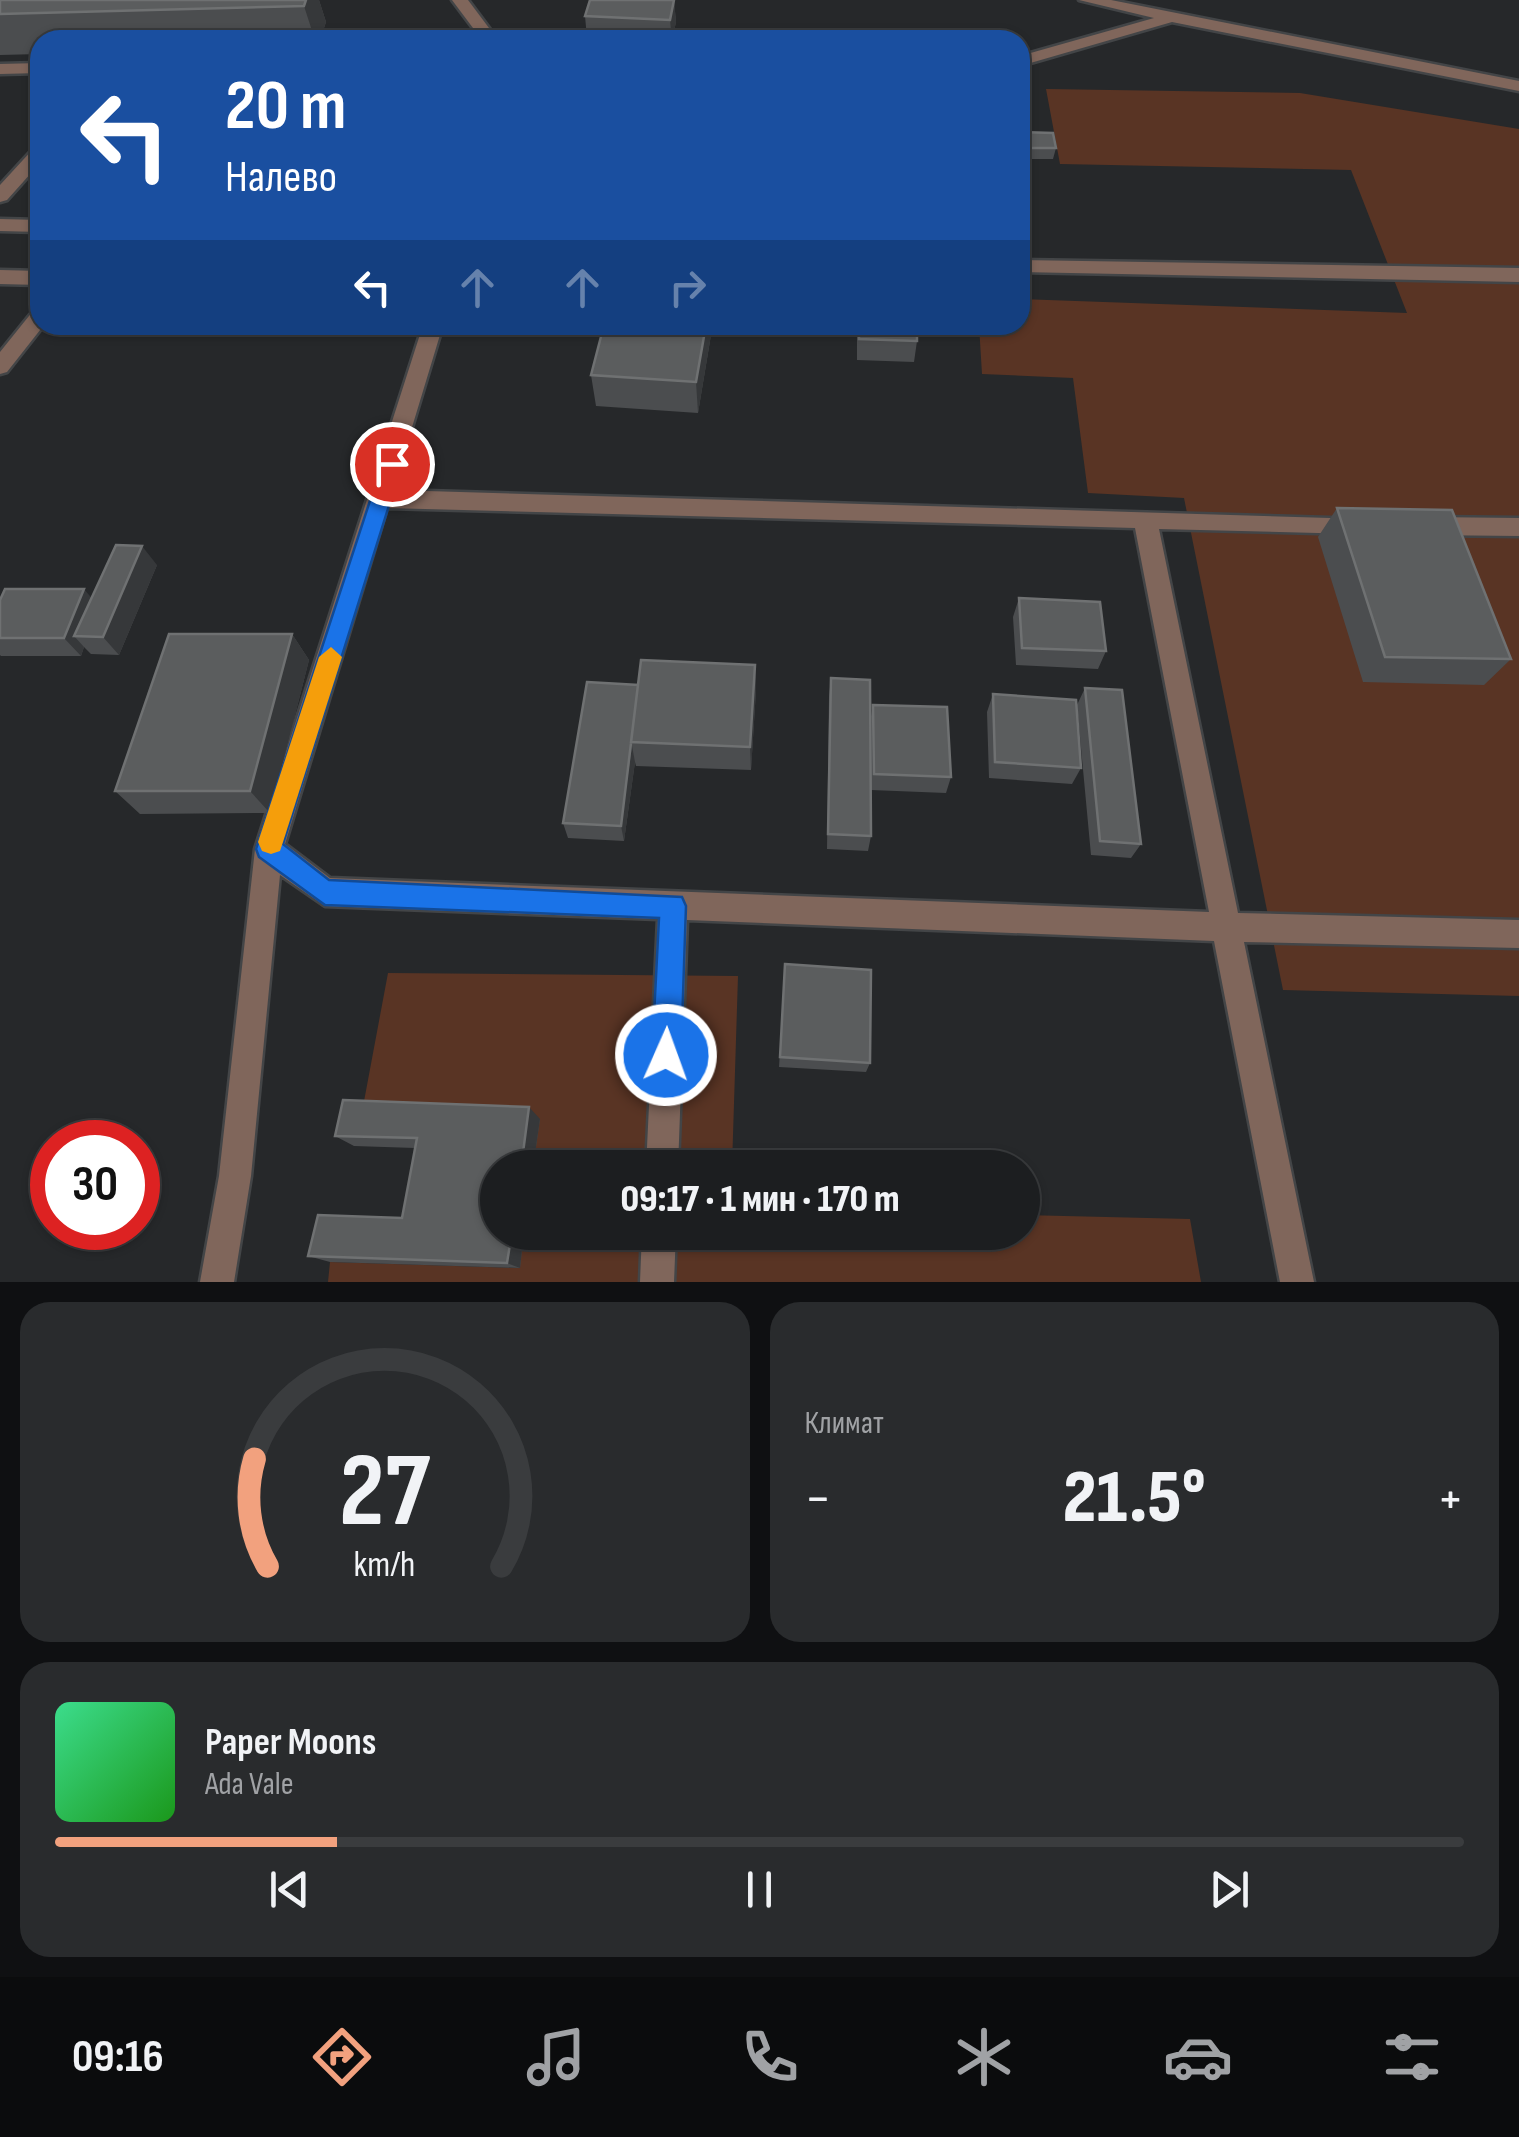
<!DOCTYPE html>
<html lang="ru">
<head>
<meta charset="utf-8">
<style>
	body { margin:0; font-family:"Sofia Sans Condensed",sans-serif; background:#292b2d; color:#f1f3f6; height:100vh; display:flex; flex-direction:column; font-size:38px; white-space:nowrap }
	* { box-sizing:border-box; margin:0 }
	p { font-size:32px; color:#a0a2a5 }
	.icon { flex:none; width:55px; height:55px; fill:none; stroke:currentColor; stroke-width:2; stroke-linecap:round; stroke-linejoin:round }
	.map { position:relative; height:1282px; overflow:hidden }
	.side { display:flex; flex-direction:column; gap:20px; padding:20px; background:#0f1012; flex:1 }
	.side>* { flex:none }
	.banner { position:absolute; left:30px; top:30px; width:1000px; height:305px; border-radius:30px; box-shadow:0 2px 8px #0004,0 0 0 2px #3a3c3e; background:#1a4fa0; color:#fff; overflow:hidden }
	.speed { position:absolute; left:30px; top:1120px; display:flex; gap:20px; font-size:50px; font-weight:700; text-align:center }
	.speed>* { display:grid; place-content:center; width:130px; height:130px; border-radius:50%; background:#1c1e20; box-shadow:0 2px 8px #0004,0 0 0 2px #3a3c3e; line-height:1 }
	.speed .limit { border:15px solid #d22; background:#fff; color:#111 }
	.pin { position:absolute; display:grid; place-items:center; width:85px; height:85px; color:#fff; margin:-42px; border:5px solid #fff; border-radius:50%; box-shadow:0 2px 10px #0007 }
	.me { position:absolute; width:110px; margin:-55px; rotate:2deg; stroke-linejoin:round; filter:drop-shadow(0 0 8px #0008) }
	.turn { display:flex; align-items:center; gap:35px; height:210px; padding:0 30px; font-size:45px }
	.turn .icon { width:130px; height:130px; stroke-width:2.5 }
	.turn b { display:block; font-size:70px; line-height:85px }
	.lanes { display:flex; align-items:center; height:95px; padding:0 30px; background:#0003; justify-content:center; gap:50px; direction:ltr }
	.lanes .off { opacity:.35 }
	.big { font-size:75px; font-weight:800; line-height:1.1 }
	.side .widget { flex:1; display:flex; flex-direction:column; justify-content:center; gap:15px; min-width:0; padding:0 35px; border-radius:30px; background:#292b2d }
	.side .dial { align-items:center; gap:0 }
	.dial svg { height:260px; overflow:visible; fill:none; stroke:#3a3c3e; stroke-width:7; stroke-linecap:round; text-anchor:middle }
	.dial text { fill:#f1f3f6; stroke:none }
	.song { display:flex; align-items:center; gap:30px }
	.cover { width:120px; height:120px; border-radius:15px; background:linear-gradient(135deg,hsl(150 70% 55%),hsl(120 70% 35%)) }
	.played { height:10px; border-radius:5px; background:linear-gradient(90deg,#f2a17e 20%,#3a3c3e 20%) }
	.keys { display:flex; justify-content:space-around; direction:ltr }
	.heat { display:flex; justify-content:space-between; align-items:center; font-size:55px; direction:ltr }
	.side .tiles { flex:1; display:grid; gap:20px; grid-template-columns:1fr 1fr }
	.widget:last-child { grid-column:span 2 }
	.trip { position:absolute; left:480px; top:1150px; width:560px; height:100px; border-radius:50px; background:#1c1e20; box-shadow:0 2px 8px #0004,0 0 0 2px #3a3c3e; font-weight:800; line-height:100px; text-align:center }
	.tab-bar { display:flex; height:160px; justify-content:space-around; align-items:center; background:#0b0c0d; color:#a0a2a5 }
	.tab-bar .icon { width:70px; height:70px }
	.tab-bar .selected { color:#f2a17e }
	.tab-bar b { font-size:45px; color:#f1f3f6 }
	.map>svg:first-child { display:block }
	.green { fill:#593424 }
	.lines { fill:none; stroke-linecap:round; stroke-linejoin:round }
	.minor-casing { stroke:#434547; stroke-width:5 }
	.minor { fill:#80665b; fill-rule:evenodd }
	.wall { fill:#4b4d4f }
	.shaded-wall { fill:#36383a }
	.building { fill:#5b5d5e; stroke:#6f7172; stroke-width:2.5 }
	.route { fill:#1a73e8; stroke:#114b97; stroke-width:2.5 }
	.slow { fill:#f59e0b }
</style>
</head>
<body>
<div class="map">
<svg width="1519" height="1282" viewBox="0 0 1519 1282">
	<rect width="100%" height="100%" fill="#26282a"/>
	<path class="green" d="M1046,89l254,4 219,36v867l-236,-6 -99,-492 -96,-5 -15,-115 -91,-4 -3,-49h41v-26l387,14 -56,-143 -291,-6z
		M388,973l350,3 -6,191h-199l-171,-55z
		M1023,1215l167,4 11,63h-873l2,-20 189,6 5,-35 498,-1z"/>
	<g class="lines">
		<g class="minor-casing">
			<path id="minor" d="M452,0h16l30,40h-16z
				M1079,0h32l408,81v10l-347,-69 -152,44v-10l134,-38z
				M40,63v10l-40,1v-10z
				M40,147v16l-33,37 -7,2v-17l34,-37z
				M0,219l40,1v12l-40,-1z
				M1020,260l499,8v14l-499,-10z
				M0,270l40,1v14l-40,-1z
				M40,309v16h4l-37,47 -7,2v-22l33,-41z
				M423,325h20l-50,165 971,29 4,6 -12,9 -197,-5 79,384 281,7v28l-275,-6 70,340h-34l-66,-341 -527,-21 -9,248h-32l12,-249 -333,-13 -45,-31 -29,301 -17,106h-34l19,-106 36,-327zM387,508l748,20 74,384 -879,-34 -45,-34z
				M1426,517l93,1v18l-93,-1 -12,-9z
				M642,1232h34l-2,50h-34z"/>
		</g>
		<use href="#minor" class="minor"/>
	</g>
	<path class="wall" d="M0,0h319l7,22 -6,18h-280v14l-40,1z
		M674,0l2,22 -4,18 -85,-2 -2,-22z
		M1020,132l36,16 -3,11h-33z
		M226,325h35l-4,9 -27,-1z
		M286,325h90l-3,9 -83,-1z
		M604,325h107v10l-13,78 -102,-7 -5,-31z
		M725,325h44v3z
		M857,325h60v16l-3,21 -57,-2z
		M1337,508l174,151 -27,26 -121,-3 -45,-145z
		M157,565l-38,90 -28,-1 -7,-7 -3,9h-80l-1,-1v-55l92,-2z
		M1019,598l87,53 -8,18 -82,-4 -3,-48z
		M292,634l17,26 -39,153 -130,1 -25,-23z
		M755,665l1,25 -5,80 -115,-4 -1,-4 -11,79 -56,-3 -5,-15 75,-138z
		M831,678l40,158 -3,15 -41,-2 2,-153z
		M1085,688l56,156 -10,14 -40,-3 -14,-150z
		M993,694l88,74 -9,16 -83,-6 -2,-66z
		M873,705l78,72 -5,16 -75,-3 -1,-68z
		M785,964l85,99 -4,9 -87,-5z
		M540,1119l-7,49h-35v64h26l-4,36 -190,-6 -22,-6 94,-38 13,-70 -61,-2 -19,-10z"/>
	<path class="shaded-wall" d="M306,0h13l7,22 -6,18h-5l-11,-34z
		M674,0l2,22 -4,18 -2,-20z
		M253,325h8l-4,9z
		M706,325h5v10l-13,78 -2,-31z
		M142,546l15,19 -38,90 -16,-18z
		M84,589l16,19 -26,28 10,11 -3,9 -17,-18z
		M292,634l17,26 -39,153 -20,-22z
		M755,665l1,25 -5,80 -1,-23z
		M632,746l3,16 -11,79 -3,-15z
		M529,1107l11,12 -7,49h-12z
		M512,1232h12l-4,36 -13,-5z"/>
	<path class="building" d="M0,0h306l-2,6 -304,8z
		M590,0h84l-4,20 -85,-4z
		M1020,132l33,1 3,15h-36z
		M604,325h102l-10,57 -105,-7z
		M859,325h58v16l-58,-2z
		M1337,508l115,2 59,149 -126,-2z
		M116,545l26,1 -39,91 -29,-1z
		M5,589h79l-20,49h-64v-38z
		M1019,598l81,4 6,49 -84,-3z
		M169,634h123l-42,157h-135z
		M641,660l114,5 -5,82 -119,-5z
		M831,678l39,2 1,156 -43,-2z
		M587,682l51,3 -17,141 -58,-3z
		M1085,688l37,2 19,154 -41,-3z
		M993,694l83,6 5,68 -86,-6z
		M873,705l74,2 4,70 -77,-3z
		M785,964l86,6 -1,93 -90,-6z
		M343,1100l186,7 -8,61h-23v64h14l-5,31 -199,-7 10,-41 84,3 15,-80 -82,-2z"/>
	<path class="route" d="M392,457l10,7 -119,380 46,36 353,17 4,9 -5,149 -5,10 -10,4 -9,-4 -5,-10 7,-137 -334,-13 -66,-48 -3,-8 126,-385z"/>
	<path class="slow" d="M331,647l11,10 -59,185 -3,9 -9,3 -9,-3 -4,-9 61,-185z"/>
</svg>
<div class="speed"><div class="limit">30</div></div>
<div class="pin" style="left:392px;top:464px;background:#d93025"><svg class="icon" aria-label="arrive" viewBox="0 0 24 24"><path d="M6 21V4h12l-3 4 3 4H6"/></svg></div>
<svg class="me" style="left:666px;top:1055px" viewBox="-20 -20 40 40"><circle r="17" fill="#1a73e8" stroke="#fff" stroke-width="3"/><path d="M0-11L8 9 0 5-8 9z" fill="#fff"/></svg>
<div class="trip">09:17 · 1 мин · 170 m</div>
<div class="banner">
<div class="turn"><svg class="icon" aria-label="left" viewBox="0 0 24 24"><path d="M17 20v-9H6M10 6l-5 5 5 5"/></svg><div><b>20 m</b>Налево</div></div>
<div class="lanes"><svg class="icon" aria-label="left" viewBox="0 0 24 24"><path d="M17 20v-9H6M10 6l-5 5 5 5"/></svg><svg class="icon off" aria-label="ahead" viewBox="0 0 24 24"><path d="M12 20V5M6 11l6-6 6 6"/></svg><svg class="icon off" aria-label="ahead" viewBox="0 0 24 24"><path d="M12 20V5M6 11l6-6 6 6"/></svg><svg class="icon off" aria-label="right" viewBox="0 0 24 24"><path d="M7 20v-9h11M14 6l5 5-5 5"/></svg></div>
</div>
</div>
<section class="side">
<div class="tiles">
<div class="widget dial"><svg viewBox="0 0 100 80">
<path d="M14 69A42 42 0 1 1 86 69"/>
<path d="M14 69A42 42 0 0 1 10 36" stroke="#f2a17e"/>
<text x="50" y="56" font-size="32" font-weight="700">27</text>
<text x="50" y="72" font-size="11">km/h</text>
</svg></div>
<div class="widget"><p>Климат</p>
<div class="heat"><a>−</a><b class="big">21.5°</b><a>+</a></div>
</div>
<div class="widget">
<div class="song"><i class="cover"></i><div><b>Paper Moons</b><p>Ada Vale</p></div></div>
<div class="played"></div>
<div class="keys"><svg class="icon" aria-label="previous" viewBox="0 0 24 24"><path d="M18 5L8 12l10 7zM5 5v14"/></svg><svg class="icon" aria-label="pause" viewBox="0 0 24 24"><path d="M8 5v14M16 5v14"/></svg><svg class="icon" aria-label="next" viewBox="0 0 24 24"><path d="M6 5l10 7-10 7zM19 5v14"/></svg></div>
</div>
</div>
</section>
<nav class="tab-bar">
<b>09:16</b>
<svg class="icon selected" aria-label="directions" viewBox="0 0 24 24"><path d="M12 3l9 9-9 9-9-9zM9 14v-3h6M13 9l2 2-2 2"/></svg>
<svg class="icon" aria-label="music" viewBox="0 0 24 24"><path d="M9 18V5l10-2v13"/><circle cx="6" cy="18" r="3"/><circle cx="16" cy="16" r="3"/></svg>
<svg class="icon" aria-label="phone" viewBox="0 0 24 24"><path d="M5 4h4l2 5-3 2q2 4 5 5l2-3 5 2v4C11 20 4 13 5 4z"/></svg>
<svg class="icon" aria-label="climate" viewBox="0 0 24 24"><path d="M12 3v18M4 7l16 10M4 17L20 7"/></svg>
<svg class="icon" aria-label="car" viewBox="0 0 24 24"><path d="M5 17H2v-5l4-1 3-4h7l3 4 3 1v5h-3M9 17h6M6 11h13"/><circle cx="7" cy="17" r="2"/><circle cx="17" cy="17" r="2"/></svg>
<svg class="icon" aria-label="filters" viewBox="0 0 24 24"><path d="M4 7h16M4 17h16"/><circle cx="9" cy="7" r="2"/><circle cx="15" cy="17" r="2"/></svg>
</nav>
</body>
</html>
